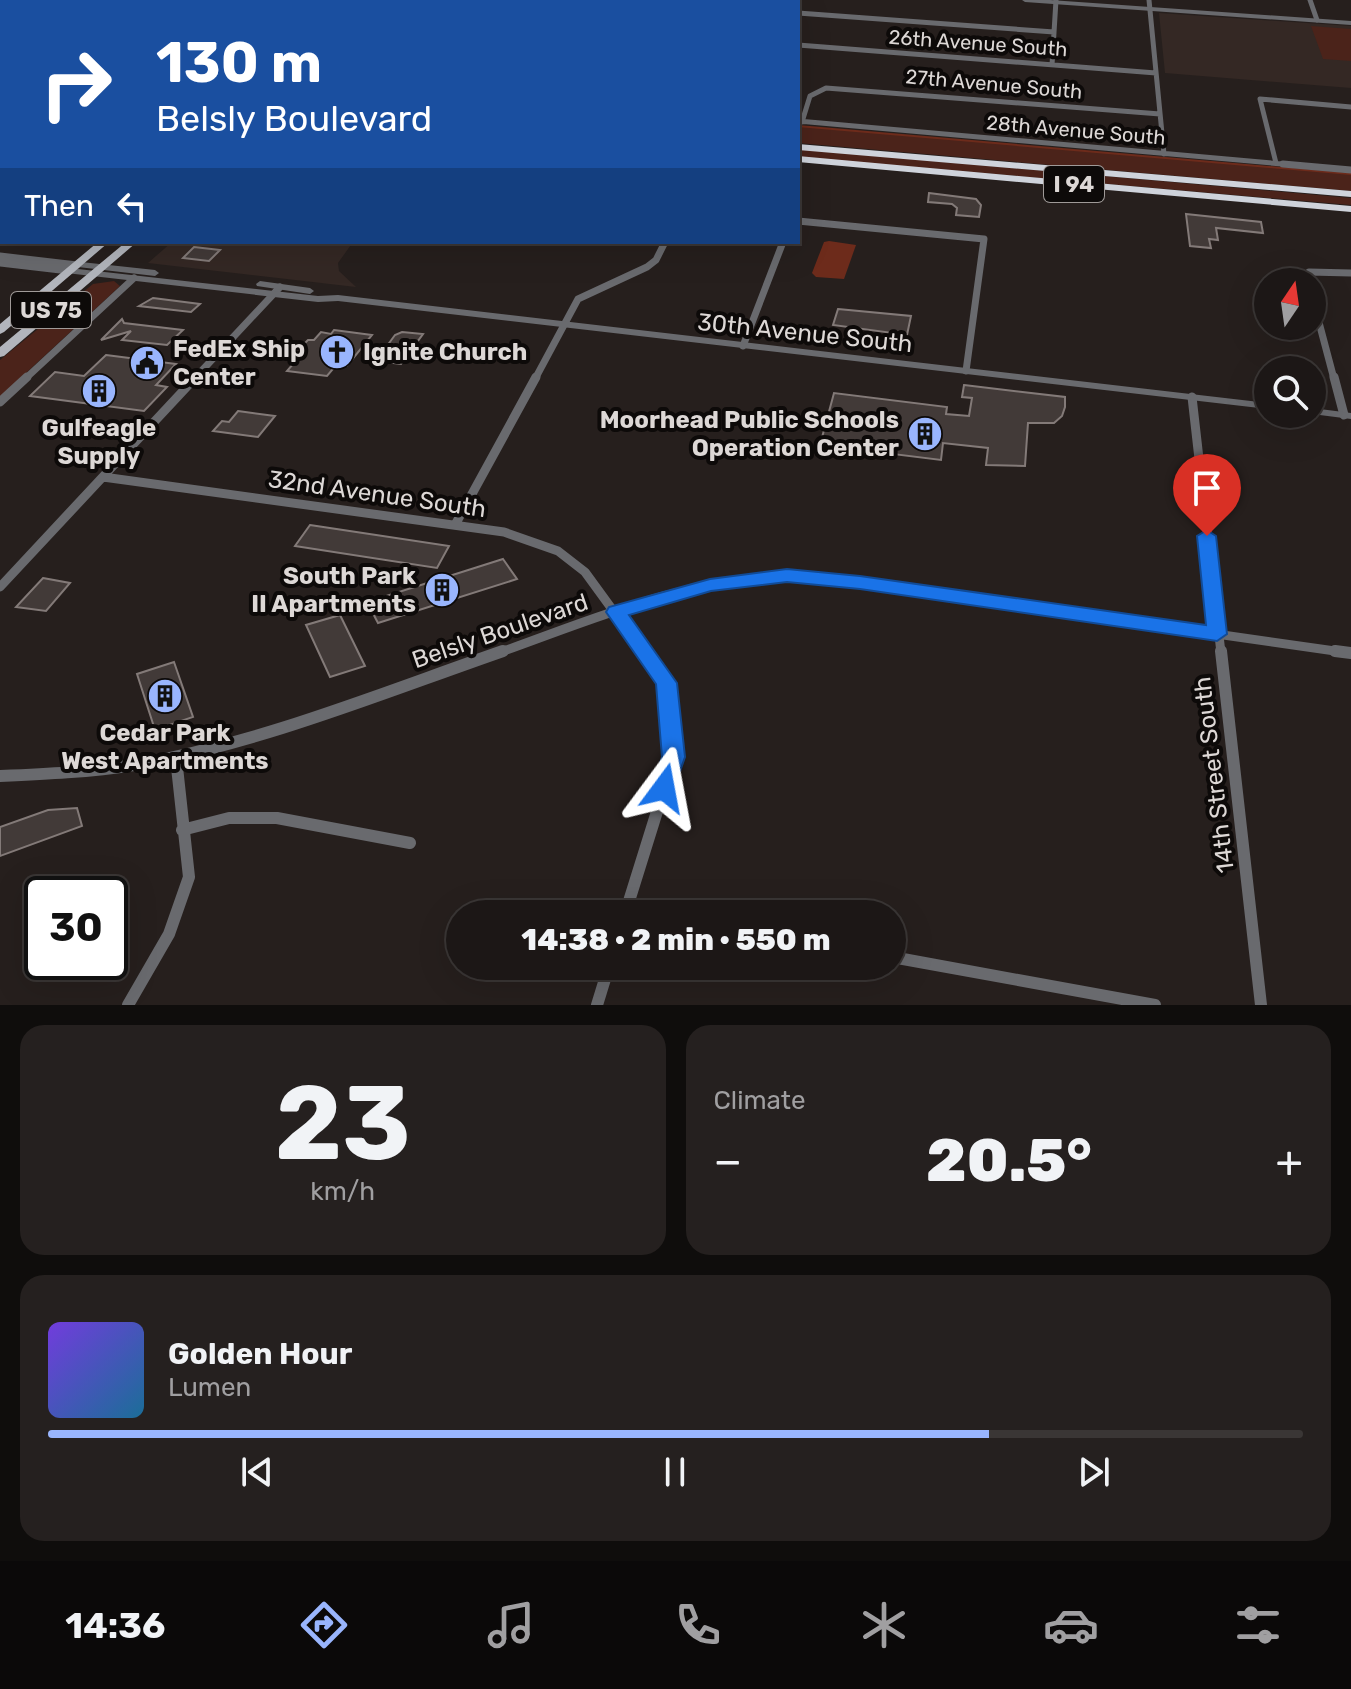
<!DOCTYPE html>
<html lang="en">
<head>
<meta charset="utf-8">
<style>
	body { margin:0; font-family:Rubik,sans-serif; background:#25201f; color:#f1f3f6; height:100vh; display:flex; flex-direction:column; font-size:30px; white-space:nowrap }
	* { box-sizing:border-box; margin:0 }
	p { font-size:26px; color:#a09fa1 }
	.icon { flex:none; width:44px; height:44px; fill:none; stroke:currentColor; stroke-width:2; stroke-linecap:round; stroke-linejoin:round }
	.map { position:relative; height:1005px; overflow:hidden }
	.side { display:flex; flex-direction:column; gap:20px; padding:20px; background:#0f0d0c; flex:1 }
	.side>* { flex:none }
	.hud { position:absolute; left:0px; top:0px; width:800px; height:244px; box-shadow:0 8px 32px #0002,0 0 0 2px #3a3635; background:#1a4fa0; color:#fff; overflow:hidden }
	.needle { width:52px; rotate:13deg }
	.tools { position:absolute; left:1254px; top:268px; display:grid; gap:16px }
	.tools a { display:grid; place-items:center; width:72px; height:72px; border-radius:50%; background:#1c1716; box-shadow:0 8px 32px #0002,0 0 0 2px #3a3635; font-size:40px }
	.speed { position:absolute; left:24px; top:876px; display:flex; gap:16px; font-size:40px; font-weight:700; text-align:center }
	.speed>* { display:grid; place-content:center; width:104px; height:104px; border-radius:50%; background:#1c1716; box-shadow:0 8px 32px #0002,0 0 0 2px #3a3635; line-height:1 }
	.speed .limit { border:4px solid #111; border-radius:12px; background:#fff; color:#111 }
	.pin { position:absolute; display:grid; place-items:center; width:68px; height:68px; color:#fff; margin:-82px -34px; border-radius:50% 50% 50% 0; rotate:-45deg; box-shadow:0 0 8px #0007 }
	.pin .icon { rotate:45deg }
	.me { position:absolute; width:88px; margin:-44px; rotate:13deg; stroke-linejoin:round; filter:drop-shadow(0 0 6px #0008) }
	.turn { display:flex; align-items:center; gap:28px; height:168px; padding:0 24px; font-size:36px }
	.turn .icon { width:104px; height:104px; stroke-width:2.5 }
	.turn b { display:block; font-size:56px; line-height:68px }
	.then { display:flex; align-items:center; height:76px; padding:0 24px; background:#0003; gap:16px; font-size:30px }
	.big { font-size:60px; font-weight:800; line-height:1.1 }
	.side .card { flex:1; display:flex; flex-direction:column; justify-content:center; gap:12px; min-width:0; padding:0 28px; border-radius:24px; background:#25201f }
	.side .dial { align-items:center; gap:0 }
	.dial b { font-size:104px; line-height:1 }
	.song { display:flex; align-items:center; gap:24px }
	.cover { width:96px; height:96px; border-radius:12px; background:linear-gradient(135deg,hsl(260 70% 55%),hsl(200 70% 35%)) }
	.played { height:8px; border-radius:4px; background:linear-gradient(90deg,#99b5fd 75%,#3a3635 75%) }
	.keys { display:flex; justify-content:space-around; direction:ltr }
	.heat { display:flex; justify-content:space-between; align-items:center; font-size:44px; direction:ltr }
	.side .tiles { flex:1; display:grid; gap:20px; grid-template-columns:1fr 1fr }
	.card:last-child { grid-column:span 2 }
	.trip { position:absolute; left:446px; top:900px; width:460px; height:80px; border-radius:40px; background:#1c1716; box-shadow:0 8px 32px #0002,0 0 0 2px #3a3635; font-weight:800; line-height:80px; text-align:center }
	.tabs { display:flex; height:128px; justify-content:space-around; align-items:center; background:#0b0909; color:#a09fa1 }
	.tabs .icon { width:56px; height:56px }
	.tabs .on { color:#99b5fd }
	.tabs b { font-size:36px; color:#f1f3f6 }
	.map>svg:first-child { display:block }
	.built { fill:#342824 }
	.green { fill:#4b231a }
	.water { fill:#6d2b1b }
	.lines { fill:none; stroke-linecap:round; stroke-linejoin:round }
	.stream { stroke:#6d2b1b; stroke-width:2 }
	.building { fill:#423a38; stroke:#837a78; stroke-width:2 }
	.minor-far3 { stroke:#696a6e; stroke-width:5 }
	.minor-far2 { stroke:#696a6e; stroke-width:7 }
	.minor-far1 { stroke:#696a6e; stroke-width:9 }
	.minor { stroke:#696a6e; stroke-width:12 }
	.tertiary { fill:#696a6e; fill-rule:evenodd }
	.primary { fill:#b2b5bc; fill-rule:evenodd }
	.motorway { fill:#cfd3db; fill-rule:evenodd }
	.route { fill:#1a73e8; stroke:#114b97; stroke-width:2 }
	.labels { text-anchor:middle; stroke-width:8; stroke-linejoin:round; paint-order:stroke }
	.far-street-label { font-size:20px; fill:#ddd8d6; stroke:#0d0a09 }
	.shield { fill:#0d0a09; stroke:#9f9a98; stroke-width:2 }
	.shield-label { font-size:22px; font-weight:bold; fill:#ddd8d6 }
	.street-label { font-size:24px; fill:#ddd8d6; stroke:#0d0a09 }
	.poi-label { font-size:24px; font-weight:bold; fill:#ddd8d6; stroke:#0d0a09; text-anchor:start }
</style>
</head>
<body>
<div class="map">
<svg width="1351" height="1005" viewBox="0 0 1351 1005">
	<rect width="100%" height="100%" fill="#261f1d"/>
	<path class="built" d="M449,0h315l-319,2z
		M1159,13l192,13v62l-186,-15z
		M172,242h181l-15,21 1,8 17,16 -208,-24z"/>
	<path class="green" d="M1311,26l40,3v32l-28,-2z
		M798,126l553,48v17l-553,-48z
		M798,149l553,49v7l-553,-48z
		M114,281l6,5 -120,111v-37l93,-76z"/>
	<path class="water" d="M829,241l27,4 -12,34 -28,-2 -4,-4 12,-31z"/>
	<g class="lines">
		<path class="stream" d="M798,126l553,48"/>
	</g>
	<path class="building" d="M929,193l47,6 5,6 -2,12 -23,-2 1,-7 -5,-4 -24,-2z
		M1186,214l75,8 2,11 -47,-5 2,12 -9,-1 2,9 -21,-2z
		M194,247l26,3 -11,11 -26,-3z
		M153,298l47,6 -9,8 -52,-6z
		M838,309l73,7 -4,19 -74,-10z
		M122,319l2,4 59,7 -16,15 -45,-5 9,-9 -30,9z
		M334,330l38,5 -25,31 -10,-2 -10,12 -40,-5 19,-22 -6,-1 8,-8h6l7,-8 10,2z
		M402,332l21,2 -22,30 -25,-3 19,-26z
		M106,355l70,9 -20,21 11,2 -23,24 -114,-15 25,-24 29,4z
		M964,385l101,12v10l-3,9 -8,7h-26l-3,43 -39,-1 2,-17 -45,-5 -2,17 -121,-15 14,-52 113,14 -1,7 23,2 3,-18 -10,-1z
		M238,411l37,5 -17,21 -45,-6 9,-10 7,1z
		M310,525l139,21 -12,22 -142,-22z
		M503,559l14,20 -139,44 -11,-21z
		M43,578l27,5 -24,28 -30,-4z
		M340,615l25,51 -35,11 -24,-52z
		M174,662l19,55 -38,13 -18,-56z
		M77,808l5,18 -82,30v-29l48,-17z"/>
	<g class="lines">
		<path class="minor-far3" d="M1149,0l15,154
			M1310,0l7,20
			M157,2l4,-2
			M250,2l3,-2
			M439,2l4,-2
			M798,13l256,19
			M798,45l358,28
			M1052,65l4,-65
			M798,121l507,45
			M802,122l8,-26 16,-8 334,26
			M1276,163l-16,-64 91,8"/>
		<path class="minor-far2" d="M1283,164l68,6
			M798,221l186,18 -18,132
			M0,256l77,9
			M0,263l69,8
			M1308,282l1,-10 42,1
			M1312,296l22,83
			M743,346l40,-104
			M25,379l109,-101
			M194,379l86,-92
			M535,379l43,-80 69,-32 9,-7 9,-18"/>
		<path class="minor-far1" d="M1334,377l10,38
			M1192,397l29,256
			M0,402l27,-25
			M103,477l401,55 54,19 27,21 59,81
			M455,525l81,-148
			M0,587l196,-210
			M498,653c93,-33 189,-75 289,-77 24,0 49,5 73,7l489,70"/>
		<path class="minor" d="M1221,651l40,354
			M1335,651l16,2
			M0,776c45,-2 90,-4 134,-11 127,-22 248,-72 369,-114
			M182,830l47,-12h48l133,25
			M626,909l28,5
			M625,914l49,-157 -8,-74 -24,-32
			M892,957l263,48
			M128,1005l41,-71 20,-57 -13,-119
			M597,1005l12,-39"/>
		<path class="tertiary" d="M1022,0h28l301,21v4l-326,-23z
			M81,262l74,8 4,3 -4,3 -77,-9 -1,-2z
			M69,268l249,28 20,-1 930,108v6l-930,-108 -20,1 -252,-29 -1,-2z
			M260,281l50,7 4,3 -4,3 -53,-8 -1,-2z
			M1312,408l39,5v6l-39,-5z"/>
		<path class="primary" d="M98,242h11l-105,90 -4,2v-10z
			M126,242h11l-133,114 -4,1v-10z"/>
		<path class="motorway" d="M0,76h2v6h-2z
			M0,99h2v7h-2z
			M798,144l553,47v6l-553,-47z
			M798,156l553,50v6l-553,-50z"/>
	</g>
	<path class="route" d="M1207,530l9,6 11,98 -10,7 -357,-52 -73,-7 -76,9 -82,24 48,68 8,74 -13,37 -8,2 -8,-2 -4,-6 10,-31 -6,-73 -50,-72 3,-5 101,-28 77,-10 73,7 346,49 -9,-89z"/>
	<defs>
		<g id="church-disc" transform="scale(1.8)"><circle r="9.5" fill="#99b5fd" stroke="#0d0a09"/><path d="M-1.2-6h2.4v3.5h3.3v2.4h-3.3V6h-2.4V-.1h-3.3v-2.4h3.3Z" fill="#111"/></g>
		<g id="civic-disc" transform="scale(1.8)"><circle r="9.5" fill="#99b5fd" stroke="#0d0a09"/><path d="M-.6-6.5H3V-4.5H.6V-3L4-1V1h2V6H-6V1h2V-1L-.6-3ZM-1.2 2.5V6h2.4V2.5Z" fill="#111"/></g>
		<g id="building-disc" transform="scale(1.8)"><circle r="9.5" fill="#99b5fd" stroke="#0d0a09"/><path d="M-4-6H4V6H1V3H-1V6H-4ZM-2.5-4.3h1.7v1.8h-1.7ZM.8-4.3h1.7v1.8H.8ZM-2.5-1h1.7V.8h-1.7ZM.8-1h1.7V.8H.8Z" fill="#111"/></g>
	</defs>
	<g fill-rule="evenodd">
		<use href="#church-disc" x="337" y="352"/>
		<use href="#civic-disc" x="147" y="363"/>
		<use href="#building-disc" x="99" y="391"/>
		<use href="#building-disc" x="925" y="434"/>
		<use href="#building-disc" x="442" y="590"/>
		<use href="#building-disc" x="165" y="696"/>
	</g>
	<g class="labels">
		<g class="far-street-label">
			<text transform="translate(978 43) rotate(4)" y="7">26th Avenue South</text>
			<text transform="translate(994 84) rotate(5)" y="7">27th Avenue South</text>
			<text transform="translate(1076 130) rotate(5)" y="7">28th Avenue South</text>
		</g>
		<g class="shield">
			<rect x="1044" y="166" width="60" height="36" rx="6"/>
			<rect x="11" y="292" width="80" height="36" rx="6"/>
		</g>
		<g class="shield-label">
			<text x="1074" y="192">I 94</text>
			<text x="51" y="318">US 75</text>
		</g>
		<g class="street-label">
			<text transform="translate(805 333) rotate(6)" y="8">30th Avenue South</text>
			<text transform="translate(377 494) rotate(8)" y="8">32nd Avenue South</text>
			<text transform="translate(500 631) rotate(-19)" y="8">Belsly Boulevard</text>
			<text transform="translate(1214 775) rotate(-97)" y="8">14th Street South</text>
		</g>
		<g class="poi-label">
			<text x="173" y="357">FedEx Ship<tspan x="173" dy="28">Center</tspan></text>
			<text x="363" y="360">Ignite Church</text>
			<text x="899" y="428" text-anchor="end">Moorhead Public Schools<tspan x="899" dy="28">Operation Center</tspan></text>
			<text x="99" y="436" text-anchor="middle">Gulfeagle<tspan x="99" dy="28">Supply</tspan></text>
			<text x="416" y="584" text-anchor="end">South Park<tspan x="416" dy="28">II Apartments</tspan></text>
			<text x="165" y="741" text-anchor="middle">Cedar Park<tspan x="165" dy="28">West Apartments</tspan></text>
		</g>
	</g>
</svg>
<div class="tools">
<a><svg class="needle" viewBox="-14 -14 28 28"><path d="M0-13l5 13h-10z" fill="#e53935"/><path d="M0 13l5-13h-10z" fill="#a09fa1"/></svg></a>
<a><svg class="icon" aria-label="search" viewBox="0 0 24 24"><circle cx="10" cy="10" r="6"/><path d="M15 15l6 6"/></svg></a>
</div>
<div class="speed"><div class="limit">30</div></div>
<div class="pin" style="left:1207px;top:536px;background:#d93025"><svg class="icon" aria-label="arrive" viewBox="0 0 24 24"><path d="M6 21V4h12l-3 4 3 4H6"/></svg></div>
<svg class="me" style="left:664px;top:788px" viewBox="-20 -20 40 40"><path d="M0-17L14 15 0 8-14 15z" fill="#1a73e8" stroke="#fff" stroke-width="4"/></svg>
<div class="trip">14:38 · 2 min · 550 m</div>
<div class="hud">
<div class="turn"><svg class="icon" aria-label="right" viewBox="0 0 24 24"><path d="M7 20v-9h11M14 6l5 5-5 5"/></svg><div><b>130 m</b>Belsly Boulevard</div></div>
<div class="then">Then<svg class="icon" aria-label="left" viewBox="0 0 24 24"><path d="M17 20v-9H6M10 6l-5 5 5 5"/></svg></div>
</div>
</div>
<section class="side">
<div class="tiles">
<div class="card dial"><b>23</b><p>km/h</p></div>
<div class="card"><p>Climate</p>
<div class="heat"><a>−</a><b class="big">20.5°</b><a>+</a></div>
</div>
<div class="card">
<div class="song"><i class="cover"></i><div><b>Golden Hour</b><p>Lumen</p></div></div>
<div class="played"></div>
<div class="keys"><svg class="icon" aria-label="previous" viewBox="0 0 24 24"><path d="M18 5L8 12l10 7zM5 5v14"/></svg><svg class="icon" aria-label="pause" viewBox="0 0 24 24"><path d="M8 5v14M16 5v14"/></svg><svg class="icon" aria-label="next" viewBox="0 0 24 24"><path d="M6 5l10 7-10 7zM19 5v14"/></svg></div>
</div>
</div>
</section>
<nav class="tabs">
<b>14:36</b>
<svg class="icon on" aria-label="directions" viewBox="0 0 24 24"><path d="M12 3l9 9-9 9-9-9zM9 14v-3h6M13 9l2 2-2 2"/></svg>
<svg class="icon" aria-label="music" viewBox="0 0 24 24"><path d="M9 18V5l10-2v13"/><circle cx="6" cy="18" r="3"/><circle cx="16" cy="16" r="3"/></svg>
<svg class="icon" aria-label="phone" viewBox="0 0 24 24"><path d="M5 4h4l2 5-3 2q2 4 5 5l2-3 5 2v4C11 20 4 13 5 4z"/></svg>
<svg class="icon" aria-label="climate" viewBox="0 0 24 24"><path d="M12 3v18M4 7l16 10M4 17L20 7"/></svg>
<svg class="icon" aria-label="car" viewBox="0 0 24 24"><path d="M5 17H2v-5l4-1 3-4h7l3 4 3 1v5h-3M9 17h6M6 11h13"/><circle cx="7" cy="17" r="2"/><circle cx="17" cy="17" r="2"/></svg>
<svg class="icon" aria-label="filters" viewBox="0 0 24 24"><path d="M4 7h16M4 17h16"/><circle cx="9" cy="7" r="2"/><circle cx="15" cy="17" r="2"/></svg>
</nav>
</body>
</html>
